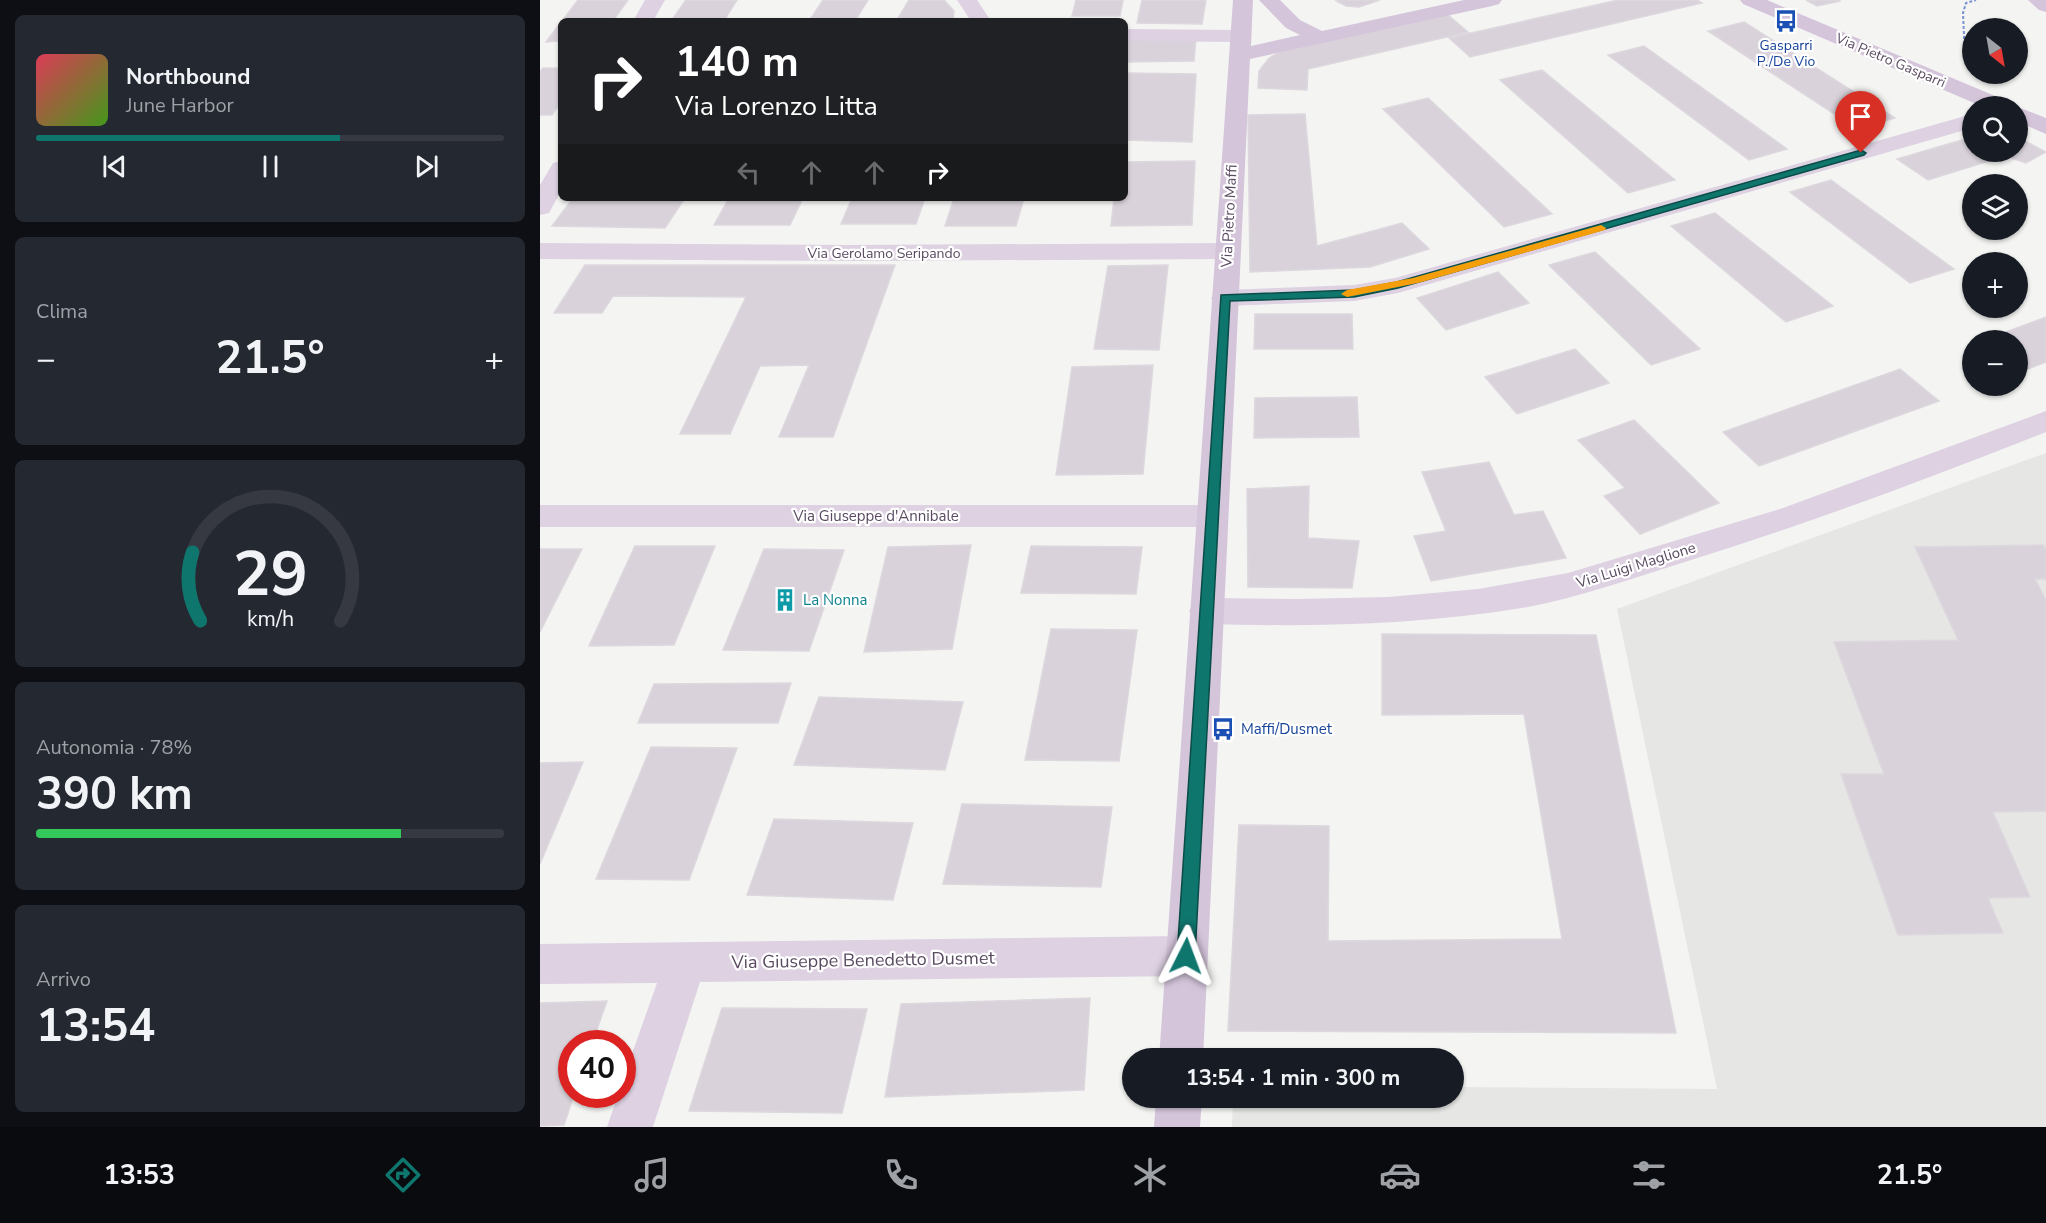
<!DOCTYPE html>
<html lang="it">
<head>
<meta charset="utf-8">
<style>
	body { margin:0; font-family:"Nunito Sans",sans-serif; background:#242831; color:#f1f3f6; height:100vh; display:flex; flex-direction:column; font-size:22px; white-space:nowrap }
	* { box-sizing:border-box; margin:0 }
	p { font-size:20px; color:#9ea1a6 }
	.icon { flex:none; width:33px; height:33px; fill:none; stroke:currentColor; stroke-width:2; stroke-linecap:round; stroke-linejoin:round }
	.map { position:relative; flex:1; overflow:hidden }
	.drawer { display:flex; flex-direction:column; gap:15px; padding:15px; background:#0d0f14; width:540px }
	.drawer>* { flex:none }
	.top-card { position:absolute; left:18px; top:18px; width:570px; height:183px; border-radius:9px; box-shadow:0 2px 4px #0004; background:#202124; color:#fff; overflow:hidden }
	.needle { width:39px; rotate:149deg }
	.tools { position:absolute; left:1422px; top:18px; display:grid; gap:12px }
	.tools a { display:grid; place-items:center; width:66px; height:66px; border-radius:50%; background:#171b24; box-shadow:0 2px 4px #0004; font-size:30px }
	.speed { position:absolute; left:18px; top:1030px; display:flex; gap:12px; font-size:30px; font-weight:700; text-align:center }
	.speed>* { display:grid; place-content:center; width:78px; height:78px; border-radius:50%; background:#171b24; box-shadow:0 2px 4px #0004; line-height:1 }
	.speed .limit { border:9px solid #d22; background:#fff; color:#111 }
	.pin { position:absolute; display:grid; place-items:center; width:51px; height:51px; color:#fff; margin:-62px -26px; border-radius:50% 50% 50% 0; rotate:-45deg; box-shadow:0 0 6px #0007 }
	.pin .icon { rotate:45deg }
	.me { position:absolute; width:66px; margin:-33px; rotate:3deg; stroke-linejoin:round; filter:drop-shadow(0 0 4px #0008) }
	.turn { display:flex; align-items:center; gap:21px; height:126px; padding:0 18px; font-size:27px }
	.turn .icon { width:78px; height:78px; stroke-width:2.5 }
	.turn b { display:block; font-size:42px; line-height:51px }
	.lanes { display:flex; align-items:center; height:57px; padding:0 18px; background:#0003; justify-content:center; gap:30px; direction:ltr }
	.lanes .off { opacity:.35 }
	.big { font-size:45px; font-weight:700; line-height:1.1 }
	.drawer .card { flex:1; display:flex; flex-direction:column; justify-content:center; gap:9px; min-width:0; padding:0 21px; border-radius:9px; background:#242831 }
	.drawer .dial { align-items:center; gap:0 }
	.dial svg { height:156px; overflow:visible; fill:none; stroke:#363941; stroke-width:7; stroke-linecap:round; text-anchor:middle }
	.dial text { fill:#f1f3f6; stroke:none }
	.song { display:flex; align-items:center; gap:18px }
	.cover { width:72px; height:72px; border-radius:9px; background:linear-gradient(135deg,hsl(350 70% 55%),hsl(100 70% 35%)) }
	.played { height:6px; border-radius:3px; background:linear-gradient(90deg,#0f766e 65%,#363941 65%) }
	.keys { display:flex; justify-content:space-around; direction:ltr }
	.heat { display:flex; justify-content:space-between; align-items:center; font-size:33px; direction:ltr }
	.charge { height:9px; border-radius:4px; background:linear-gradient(90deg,#34c759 78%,#363941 0) }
	.trip { position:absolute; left:582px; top:1048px; width:342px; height:60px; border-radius:30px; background:#171b24; box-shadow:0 2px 4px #0004; font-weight:700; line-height:60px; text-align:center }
	.tab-bar { display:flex; height:96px; justify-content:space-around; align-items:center; background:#090b0e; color:#9ea1a6 }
	.tab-bar .icon { width:42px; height:42px }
	.tab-bar .selected { color:#0f766e }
	.tab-bar b { font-size:27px; color:#f1f3f6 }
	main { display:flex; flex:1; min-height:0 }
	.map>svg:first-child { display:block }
	.education { fill:#e6e6e5 }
	.building { fill:#d9d2da; stroke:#ddd7de; stroke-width:1.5 }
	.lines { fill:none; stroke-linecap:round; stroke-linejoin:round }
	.path { stroke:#7993d1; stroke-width:2; stroke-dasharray:3 2; stroke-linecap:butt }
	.street { fill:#ddd1e2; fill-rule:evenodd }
	.secondary { fill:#d5c5db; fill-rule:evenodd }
	.route { fill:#0f766e; stroke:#0a4d48; stroke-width:1.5 }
	.slow { fill:#f59e0b }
	.labels { text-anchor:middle; stroke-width:4.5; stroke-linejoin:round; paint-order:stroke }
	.far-transit-label { font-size:14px; fill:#164399; stroke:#fff }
	.far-street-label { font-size:14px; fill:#594a61; stroke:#fff }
	.street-label { font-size:15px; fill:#594a61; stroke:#fff }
	.culture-label { font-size:15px; fill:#0d838f; stroke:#fff; text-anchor:start }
	.transit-label { font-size:15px; fill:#164399; stroke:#fff; text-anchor:start }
	.near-street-label { font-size:18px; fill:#594a61; stroke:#fff }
</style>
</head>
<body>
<main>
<section class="drawer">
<div class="card">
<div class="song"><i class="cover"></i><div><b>Northbound</b><p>June Harbor</p></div></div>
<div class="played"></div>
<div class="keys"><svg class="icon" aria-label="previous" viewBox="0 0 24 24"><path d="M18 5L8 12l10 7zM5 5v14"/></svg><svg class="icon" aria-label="pause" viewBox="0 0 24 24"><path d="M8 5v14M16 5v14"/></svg><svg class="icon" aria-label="next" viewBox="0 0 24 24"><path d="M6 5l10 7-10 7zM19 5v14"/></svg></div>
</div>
<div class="card"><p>Clima</p>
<div class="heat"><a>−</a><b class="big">21.5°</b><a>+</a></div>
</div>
<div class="card dial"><svg viewBox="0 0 100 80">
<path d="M14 69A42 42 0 1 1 86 69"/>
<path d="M14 69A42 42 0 0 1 10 34" stroke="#0f766e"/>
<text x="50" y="56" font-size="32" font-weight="700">29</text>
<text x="50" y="72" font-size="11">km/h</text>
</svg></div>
<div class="card"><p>Autonomia · 78%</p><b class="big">390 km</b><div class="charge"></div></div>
<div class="card"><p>Arrivo</p><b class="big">13:54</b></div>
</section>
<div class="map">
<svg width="1506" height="1127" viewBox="0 0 1506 1127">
	<rect width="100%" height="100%" fill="#f4f5f3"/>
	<path class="education" d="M1506,453v674h-814l1,-29h221v-11l263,2 -100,-480z"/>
	<path class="building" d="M38,0h50l-15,21h-51z
		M146,0h51l-13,21h-53z
		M283,0h45l-13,21h-46z
		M369,0h35l10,11 -1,10 -56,-1z
		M536,0h47l-3,16h-48z
		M602,0h64l-4,24 -65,-1z
		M795,0h45l-21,7 -13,-1z
		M1078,0h79l5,3 -232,54 -21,-19z
		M1266,0h33l1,1 -23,5z
		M907,14l21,18 -160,37 -1,21 -49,-2 1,-17 10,-13 14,-8z
		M21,22v19l-15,1z
		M1204,22l151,96 -38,11 -149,-98z
		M656,38l-2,23 -69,1v-23z
		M1104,46l143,103 -38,11 -141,-105z
		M3,68h18v34l-9,13h-12v-43z
		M1002,70l133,110 -47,13 -128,-113z
		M585,73l71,1 -4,68 -67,-2z
		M888,98l124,116 -48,13 -121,-118z
		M765,114l12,132 85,-23 27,26 -59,18 -120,5 -2,-157z
		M1432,137v15h46v-15l28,15 -20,11 -21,-7 -77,24 -31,-21z
		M655,161l-3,64 -81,1 3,-28h11v-36z
		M1291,180l123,89 -44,14 -120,-91z
		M33,198h112l-20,30 -113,-2z
		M189,198h74l-13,27h-76z
		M312,198h73l-9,26h-75z
		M414,198h70l-8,28h-71z
		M1175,213l118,93 -47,16 -115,-96z
		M1055,252l105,97 -49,16 -102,-100z
		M45,265h310l-62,172h-54l30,-72 -49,1 -30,68h-50l66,-137 -133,-1 -11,17h-48z
		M628,265l-9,85 -65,-1 14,-83z
		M958,272l31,31 -83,27 -29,-32z
		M715,314h97l1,35h-99z
		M1506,317v45l-18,7 -10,-8v-21l-31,-1z
		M1035,349l34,34 -92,31 -32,-37z
		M613,365l-10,109 -87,1 16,-108z
		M1360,369l39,32 -180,65 -36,-34z
		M817,397l2,40 -105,1 1,-40z
		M1094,420l85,83 -79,31 -36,-38 21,-8 -47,-48z
		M949,462l25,53 29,-4 23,47 -135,23 -17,-45 32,-5 -24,-59z
		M769,486l-1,52 51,3 -7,47 -104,-1 -1,-98z
		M431,545l-19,104 -88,3 24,-105z
		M1503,545l3,5v29h-11l11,21v211l-53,1 37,85 -42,1 15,35 -105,2 -57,-161h43l-50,-132 124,-2 -43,-93z
		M95,546h80l-41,99 -85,1z
		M491,546l111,1 -6,47 -115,-1z
		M0,549h42l-42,83z
		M224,549l80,1 -35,101 -86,-1z
		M511,629l86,1 -18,131 -94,-1z
		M842,634l214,1 80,398 -448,-2 11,-206 90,1 -1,115 234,-2 -38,-225 -142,1z
		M251,683l-13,40h-140l16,-39z
		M279,697l144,5 -18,68 -151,-5z
		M111,747l86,1 -48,132 -93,-1z
		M43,762l-43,102v-101z
		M422,804l150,3 -11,80 -158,-3z
		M234,819l139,4 -20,77 -146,-5z
		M550,998l-6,92 -199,7 16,-93z
		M67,1001l-15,43h-20v51h2l-10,30 -24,1v-123z
		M182,1008l145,1 -25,104 -153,-2z"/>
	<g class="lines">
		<path class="path" d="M1425,59l-2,-46 3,-10 10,-3"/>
		<path class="street" d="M105,0h20l-12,21h-20z
			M417,0h20l14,21h-20z
			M585,29l115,1 7,2 3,4 -3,4 -7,2 -115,-1z
			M1432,114v14l-574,165 -44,8 -130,5 -9,-2 -4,-6 4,-6 9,-2 130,-5 41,-7z
			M21,161v30l-12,22 -9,2v-30l13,-22z
			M0,243l312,2 375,-2 9,3 4,5 -4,5 -9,3 -375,2 -312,-2z
			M1506,411v21c-119,47 -236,91 -358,129 -55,17 -109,37 -166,47 -104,17 -210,19 -316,16l-12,-4 -5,-9 5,-9 12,-4 91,1 91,-2 90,-8 90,-16 215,-65z
			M0,505h672l11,3 5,8 -5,8 -11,3h-672z
			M646,936l15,6 6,14 -6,14 -15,6 -486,6 -47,145h-46l11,-32h4v-13l35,-99 -117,1v-40z"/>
		<path class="secondary" d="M693,0h20l-2,46 49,-11 -14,-7 -27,-28h21l20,20 22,11 142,-31h38l-3,4 -7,2 -242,53 -47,1000h-44z
			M1200,0h27l240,101 3,5h-29l-238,-102z
			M1488,0h18v12l-7,-2z
			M1478,107l28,11v16l-28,-12z
			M616,1098h46l-2,29h-46z"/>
	</g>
	<path class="route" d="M1321,150l5,3 -2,2 -466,133 -44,9 -124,4 -35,655 -3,6 -6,3 -6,-3 -3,-6 44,-661 133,-5 43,-8z"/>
	<path class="slow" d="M1061,225l5,3 -1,2 -187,53 -71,14 -6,-3 6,-4 66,-12z"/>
	<defs>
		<g id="bus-bare" transform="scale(1.8)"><path d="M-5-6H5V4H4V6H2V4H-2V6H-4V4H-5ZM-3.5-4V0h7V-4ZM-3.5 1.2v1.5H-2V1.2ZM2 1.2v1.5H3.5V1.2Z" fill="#1a4fb4" stroke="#fff" stroke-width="2.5" paint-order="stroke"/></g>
		<g id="building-bare" transform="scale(1.8)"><path d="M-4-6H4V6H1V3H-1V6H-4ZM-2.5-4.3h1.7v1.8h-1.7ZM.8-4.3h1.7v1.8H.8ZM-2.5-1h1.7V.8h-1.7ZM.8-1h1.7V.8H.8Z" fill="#0f9aa8" stroke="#fff" stroke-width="2.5" paint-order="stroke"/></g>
	</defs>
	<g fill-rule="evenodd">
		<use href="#bus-bare" x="1246" y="21"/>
		<use href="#building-bare" x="245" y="600"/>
		<use href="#bus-bare" x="683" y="729"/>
	</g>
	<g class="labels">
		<g class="far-transit-label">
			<text x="1246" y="50">Gasparri<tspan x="1246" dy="16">P./De Vio</tspan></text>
		</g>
		<g class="far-street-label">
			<text transform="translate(1351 60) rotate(23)" y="5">Via Pietro Gasparri</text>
			<text x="344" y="258">Via Gerolamo Seripando</text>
		</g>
		<g class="street-label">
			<text transform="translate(689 216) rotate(-87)" y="5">Via Pietro Maffi</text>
			<text x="336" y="521">Via Giuseppe d'Annibale</text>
			<text transform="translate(1096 565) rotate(-17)" y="5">Via Luigi Maglione</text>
		</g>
		<g class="culture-label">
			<text x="263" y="605">La Nonna</text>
		</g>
		<g class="transit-label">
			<text x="701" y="734">Maffi/Dusmet</text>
		</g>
		<g class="near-street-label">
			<text transform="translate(323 960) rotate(-1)" y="6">Via Giuseppe Benedetto Dusmet</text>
		</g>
	</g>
</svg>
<div class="tools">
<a><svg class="needle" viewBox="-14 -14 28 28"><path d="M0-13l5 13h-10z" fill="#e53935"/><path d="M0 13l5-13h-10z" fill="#9ea1a6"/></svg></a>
<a><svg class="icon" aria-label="search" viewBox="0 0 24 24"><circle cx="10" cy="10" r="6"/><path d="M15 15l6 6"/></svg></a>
<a><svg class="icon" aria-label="layers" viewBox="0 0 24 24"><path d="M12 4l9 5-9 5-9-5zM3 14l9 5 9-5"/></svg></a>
<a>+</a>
<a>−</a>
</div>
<div class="speed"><div class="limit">40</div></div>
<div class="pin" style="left:1321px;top:153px;background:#d93025"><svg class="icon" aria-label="arrive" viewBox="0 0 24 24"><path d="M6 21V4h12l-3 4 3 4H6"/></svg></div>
<svg class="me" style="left:646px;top:956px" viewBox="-20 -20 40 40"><path d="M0-17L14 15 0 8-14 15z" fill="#0f766e" stroke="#fff" stroke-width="4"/></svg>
<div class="trip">13:54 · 1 min · 300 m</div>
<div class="top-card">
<div class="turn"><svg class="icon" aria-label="right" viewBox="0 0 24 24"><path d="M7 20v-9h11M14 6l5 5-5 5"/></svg><div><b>140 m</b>Via Lorenzo Litta</div></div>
<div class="lanes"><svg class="icon off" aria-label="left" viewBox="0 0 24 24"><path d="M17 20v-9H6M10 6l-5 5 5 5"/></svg><svg class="icon off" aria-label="ahead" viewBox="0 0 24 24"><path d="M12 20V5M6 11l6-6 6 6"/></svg><svg class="icon off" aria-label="ahead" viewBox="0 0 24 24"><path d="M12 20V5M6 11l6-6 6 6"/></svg><svg class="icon" aria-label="right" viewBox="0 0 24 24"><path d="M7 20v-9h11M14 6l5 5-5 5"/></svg></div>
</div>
</div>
</main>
<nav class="tab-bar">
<b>13:53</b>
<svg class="icon selected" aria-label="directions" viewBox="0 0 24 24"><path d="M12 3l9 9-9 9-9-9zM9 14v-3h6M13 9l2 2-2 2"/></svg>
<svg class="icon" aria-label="music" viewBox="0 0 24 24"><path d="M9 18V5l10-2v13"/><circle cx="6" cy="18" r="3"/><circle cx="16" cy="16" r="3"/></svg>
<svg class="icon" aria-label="phone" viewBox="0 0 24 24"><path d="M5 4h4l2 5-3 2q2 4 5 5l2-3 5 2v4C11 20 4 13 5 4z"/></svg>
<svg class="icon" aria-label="climate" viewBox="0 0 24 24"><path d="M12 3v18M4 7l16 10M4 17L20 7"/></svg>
<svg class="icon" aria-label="car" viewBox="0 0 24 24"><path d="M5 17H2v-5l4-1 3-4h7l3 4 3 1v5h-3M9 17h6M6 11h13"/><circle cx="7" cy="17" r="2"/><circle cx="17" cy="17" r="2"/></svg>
<svg class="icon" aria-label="filters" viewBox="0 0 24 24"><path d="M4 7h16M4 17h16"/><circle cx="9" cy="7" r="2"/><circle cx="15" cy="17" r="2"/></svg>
<b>21.5°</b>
</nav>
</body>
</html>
